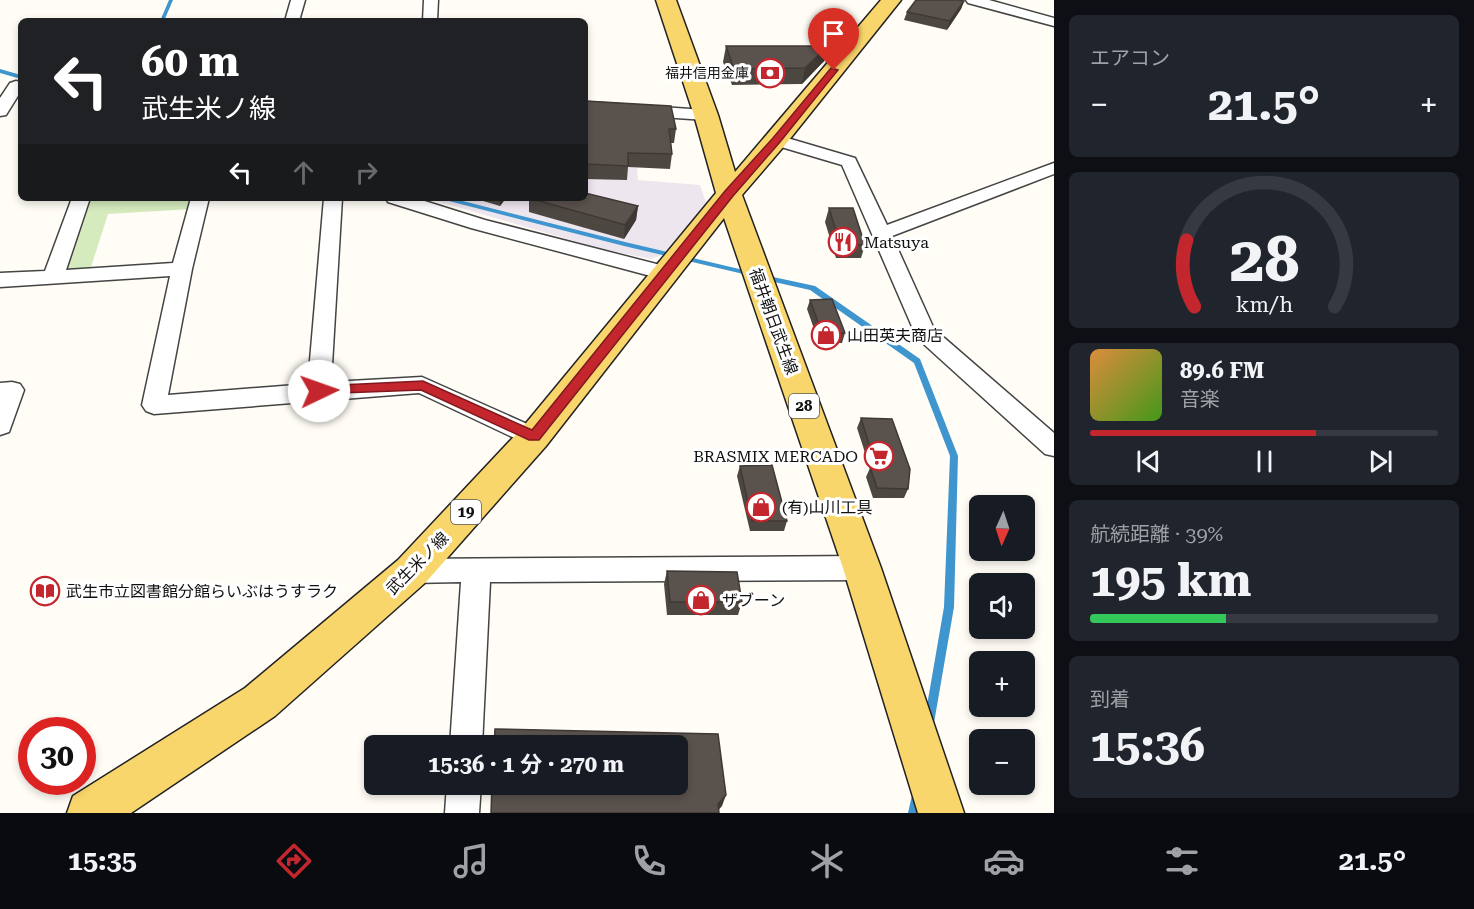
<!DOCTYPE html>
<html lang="ja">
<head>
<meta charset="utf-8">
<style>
	body { margin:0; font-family:"Roboto Serif","Noto Sans JP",serif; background:#20242c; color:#f1f3f6; height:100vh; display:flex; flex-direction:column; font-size:22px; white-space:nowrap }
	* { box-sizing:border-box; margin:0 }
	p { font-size:20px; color:#9ea1a6 }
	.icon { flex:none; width:33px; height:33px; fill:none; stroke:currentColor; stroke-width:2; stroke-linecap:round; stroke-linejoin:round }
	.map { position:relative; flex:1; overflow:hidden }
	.side { display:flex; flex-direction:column; gap:15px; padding:15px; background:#0d0f14; width:420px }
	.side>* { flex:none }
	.banner { position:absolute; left:18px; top:18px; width:570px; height:183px; border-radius:9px; box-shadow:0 3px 9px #0003; background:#202124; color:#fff; overflow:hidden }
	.needle { width:39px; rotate:183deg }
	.buttons { position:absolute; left:969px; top:495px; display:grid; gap:12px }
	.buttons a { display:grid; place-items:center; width:66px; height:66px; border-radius:9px; background:#171b24; box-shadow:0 3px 9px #0003; font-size:30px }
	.speed { position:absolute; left:18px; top:717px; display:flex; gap:12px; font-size:30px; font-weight:700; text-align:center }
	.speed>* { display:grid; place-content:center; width:78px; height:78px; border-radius:50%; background:#171b24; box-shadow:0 3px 9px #0003; line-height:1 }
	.speed .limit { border:9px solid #d22; background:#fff; color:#111 }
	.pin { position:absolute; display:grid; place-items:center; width:51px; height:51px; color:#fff; margin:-62px -26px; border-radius:50% 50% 50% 0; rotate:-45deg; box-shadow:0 0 6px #0007 }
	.pin .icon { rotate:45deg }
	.me { position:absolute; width:66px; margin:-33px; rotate:87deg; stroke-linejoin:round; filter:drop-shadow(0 0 4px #0008) }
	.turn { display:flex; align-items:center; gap:21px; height:126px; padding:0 24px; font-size:27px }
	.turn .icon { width:78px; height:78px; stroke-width:2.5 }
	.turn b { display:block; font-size:42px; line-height:51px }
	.lanes { display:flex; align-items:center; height:57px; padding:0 24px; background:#0003; justify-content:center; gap:30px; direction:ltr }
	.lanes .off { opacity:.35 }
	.big { font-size:45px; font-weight:700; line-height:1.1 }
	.side .widget { flex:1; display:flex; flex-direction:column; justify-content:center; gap:9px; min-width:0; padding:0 21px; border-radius:9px; background:#20242c }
	.side .dial { align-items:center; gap:0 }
	.dial svg { height:156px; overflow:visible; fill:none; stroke:#363941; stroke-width:7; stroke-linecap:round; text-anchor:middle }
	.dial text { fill:#f1f3f6; stroke:none }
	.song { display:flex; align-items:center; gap:18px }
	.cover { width:72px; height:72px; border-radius:9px; background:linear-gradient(135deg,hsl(30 70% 55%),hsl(100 70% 35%)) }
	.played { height:6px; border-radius:3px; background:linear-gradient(90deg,#c4262e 65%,#363941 65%) }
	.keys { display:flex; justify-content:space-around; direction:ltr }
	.heat { display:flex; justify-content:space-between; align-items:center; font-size:33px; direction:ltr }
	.charge { height:9px; border-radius:4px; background:linear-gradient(90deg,#34c759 39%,#363941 0) }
	.trip { position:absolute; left:364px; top:735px; width:324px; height:60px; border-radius:9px; background:#171b24; box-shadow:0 3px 9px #0003; font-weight:700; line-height:60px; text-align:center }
	.menu { display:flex; height:96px; justify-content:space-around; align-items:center; background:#090b0e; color:#9ea1a6 }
	.menu .icon { width:42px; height:42px }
	.menu .selected { color:#c4262e }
	.menu b { font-size:27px; color:#f1f3f6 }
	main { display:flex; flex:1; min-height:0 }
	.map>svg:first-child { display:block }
	.industrial { fill:#eee6ef }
	.green { fill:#d5ebbd }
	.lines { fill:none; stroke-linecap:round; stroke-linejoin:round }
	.stream { fill:#3f96cf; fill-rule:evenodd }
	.street-casing { stroke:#444; stroke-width:3 }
	.primary-casing { stroke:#222; stroke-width:3 }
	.street { fill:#fff; fill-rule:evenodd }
	.primary { fill:#f9d66b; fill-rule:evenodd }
	.wall { fill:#4d4742 }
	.shaded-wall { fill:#3f3936 }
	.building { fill:#5a524d; stroke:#3f3936; stroke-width:1.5 }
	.route { fill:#c4262e; stroke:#7f191e; stroke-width:1.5 }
	.labels { text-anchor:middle; stroke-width:6; stroke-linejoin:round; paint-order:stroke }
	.far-poi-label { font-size:14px; fill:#111; stroke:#fff; text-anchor:end }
	.shield { fill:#fff; stroke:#585858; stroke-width:1.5 }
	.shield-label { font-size:15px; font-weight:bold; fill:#111 }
	.poi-label { font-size:16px; fill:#111; stroke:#fff; text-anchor:start }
	.street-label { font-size:16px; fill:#111; stroke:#fff }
</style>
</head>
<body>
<main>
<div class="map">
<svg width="1054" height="813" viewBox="0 0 1054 813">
	<rect width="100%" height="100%" fill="#fffdf5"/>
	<path class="industrial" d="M585,112l48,3 5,65 62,5 9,26 -47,44 -11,4 -49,-10 -176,-51h159z"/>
	<path class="green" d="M87,198h107l-3,11 -83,5 -18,56 -28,3z"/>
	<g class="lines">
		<path class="stream" d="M169,0h4l-9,21h-4z
			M0,69l21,6v4l-21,-6z
			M440,198h11l174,44 127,30 4,2 -4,2 -128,-30 -183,-47z
			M761,275h3l51,11 105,73 38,97 -4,151 -20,116 -1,4 -4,1 -4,-1 -1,-4 20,-116 6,-151 -36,-93 -104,-73 -49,-11 -1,-2z
			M917,789l4,2 2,4 -3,18h-12l5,-22z"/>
		<g class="street-casing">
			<path id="street" d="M291,0h14l-6,21h-14z
				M424,0h14l-1,21h-14z
				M966,0h23l65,18v8l-86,-23z
				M16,81l5,1v9l-15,24 -6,1v-18l10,-15z
				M585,102l121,8 8,5 -8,5 -121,-8z
				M777,135l78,23 32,67 167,-62v11l-162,62 42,93 120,104v23l-9,-2 -128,-116 -75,-173 -71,-21 -3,-4 3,-4z
				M72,198h18l-24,72 107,-7 18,-65h18l-17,71 -24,126 140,-11 16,-186h18l-11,184 91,-5 121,54 3,6 -3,6 -9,3 -9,-3 -106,-50 -265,21 -8,-3 -4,-6 28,-129 -170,11v-14l45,-2z
				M386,198h29l70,22 187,48 3,5 -3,5 -7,1 -7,-1 -187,-50 -83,-26z
				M12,382l8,2 4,6 -15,42 -9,3v-52z
				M862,556l10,4 4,8 -4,8 -10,4 -372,2 -8,164h-32l11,-164 -49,1 -10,-4 -4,-8 4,-8 10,-4z
				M447,784h34l-2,29h-34z"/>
		</g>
		<g class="primary-casing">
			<path id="primary" d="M656,0h20l42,115 17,57 146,-172h20l-116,145 -43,50 139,373 83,245h-46l-75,-245 -119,-350 -178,228 -120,136 -151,134 -144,97h-64l6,-17 172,-108 153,-128 124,-132 194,-235 -22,-78z"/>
		</g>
		<use href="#street" class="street"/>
		<use href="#primary" class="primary"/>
	</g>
	<path class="wall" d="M964,1l-3,8 -14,21 -43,-10 3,-8z
		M726,46h102l-4,15 -22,23 -70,1 -9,-23z
		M585,101l91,28 -2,14h-3l1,11 -2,15 -42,-2 -1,13 -42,-1z
		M473,198h33l-6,8z
		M529,198l109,8 -2,14 -12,19 -95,-27z
		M829,208l36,37 -4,13h-25l-11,-36z
		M810,300l35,33 -3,10h-23l-12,-34z
		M861,418l47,71 -4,9h-31l-7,-21 4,-9 -13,-40z
		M740,466l47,55 -3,10h-34l-13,-55z
		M667,571l75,31 -4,13h-71l-3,-31z"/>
	<path class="shaded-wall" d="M964,1l-3,8 -14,21 3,-9z
		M828,46l-4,15 -22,23 3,-16z
		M499,198h7l-6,8z
		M638,206l-2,14 -12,19 1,-14z
		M726,795l-4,11 -6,7 2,-9z"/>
	<path class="building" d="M916,0h43l5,1 -14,20 -43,-9z
		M726,46h102l-23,22 -71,1z
		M585,101l86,5 5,23h-7l3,25 -44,-1v13l-43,-2z
		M585,193l53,13 -13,19 -96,-27h56z
		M829,208h24l12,37 -25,-1z
		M832,299l13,34h-23l-12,-33z
		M861,418l31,1 18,50 -2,20 -31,-1 -7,-21h6z
		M772,465l15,56h-35l-12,-55z
		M667,571l70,1 5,30h-72z
		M495,729l223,5 8,61 -8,9 1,9h-228l1,-29h186v-38h-184z"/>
	<path class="route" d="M831,68l7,2 -58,72 -47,54 -194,244h-10l-108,-50 -107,4 -2,-3 2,-4 5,-1 104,-5 109,49 193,-239 48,-53z"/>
	<defs>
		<g id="bank-ring" transform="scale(1.5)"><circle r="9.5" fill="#fff" stroke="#c4262e" stroke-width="1.5"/><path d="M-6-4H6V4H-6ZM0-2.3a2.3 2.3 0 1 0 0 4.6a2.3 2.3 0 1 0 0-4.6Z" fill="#c4262e"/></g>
		<g id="restaurant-ring" transform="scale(1.5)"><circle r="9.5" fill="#fff" stroke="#c4262e" stroke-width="1.5"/><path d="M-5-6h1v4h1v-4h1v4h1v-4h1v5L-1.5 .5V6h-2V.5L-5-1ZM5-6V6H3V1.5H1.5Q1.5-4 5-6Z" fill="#c4262e"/></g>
		<g id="shop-ring" transform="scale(1.5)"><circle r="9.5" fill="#fff" stroke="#c4262e" stroke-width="1.5"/><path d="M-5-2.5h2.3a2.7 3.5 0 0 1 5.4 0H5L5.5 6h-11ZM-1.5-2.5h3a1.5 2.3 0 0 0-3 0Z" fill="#c4262e"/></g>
		<g id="supermarket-ring" transform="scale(1.5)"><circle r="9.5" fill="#fff" stroke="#c4262e" stroke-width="1.5"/><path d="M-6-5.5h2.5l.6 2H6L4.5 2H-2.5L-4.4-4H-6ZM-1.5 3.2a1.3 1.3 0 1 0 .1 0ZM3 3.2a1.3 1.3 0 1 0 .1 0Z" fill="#c4262e"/></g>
		<g id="library-ring" transform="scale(1.5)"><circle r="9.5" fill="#fff" stroke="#c4262e" stroke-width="1.5"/><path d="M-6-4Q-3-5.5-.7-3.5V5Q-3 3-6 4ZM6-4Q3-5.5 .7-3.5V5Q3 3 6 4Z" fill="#c4262e"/></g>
	</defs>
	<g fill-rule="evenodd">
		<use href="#bank-ring" x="770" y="73"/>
		<use href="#restaurant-ring" x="843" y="242"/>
		<use href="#shop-ring" x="826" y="335"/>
		<use href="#supermarket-ring" x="879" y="456"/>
		<use href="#shop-ring" x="761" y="507"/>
		<use href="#library-ring" x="45" y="591"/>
		<use href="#shop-ring" x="701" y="600"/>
	</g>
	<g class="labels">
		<g class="far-poi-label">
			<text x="749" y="78">福井信用金庫</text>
		</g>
		<g class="shield">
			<rect x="789" y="394" width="30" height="24" rx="4.5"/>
			<rect x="451" y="500" width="30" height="24" rx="4.5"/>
		</g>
		<g class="shield-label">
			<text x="804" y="411">28</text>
			<text x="466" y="517">19</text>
		</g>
		<g class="poi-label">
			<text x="864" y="248">Matsuya</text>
			<text x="847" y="341">山田英夫商店</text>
			<text x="858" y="462" text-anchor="end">BRASMIX MERCADO</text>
			<text x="782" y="513">(有)山川工具</text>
			<text x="66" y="597">武生市立図書館分館らいぶはうすラク</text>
			<text x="722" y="606">ザブーン</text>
		</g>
		<g class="street-label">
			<text transform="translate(774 321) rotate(70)" y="6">福井朝日武生線</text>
			<text transform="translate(417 563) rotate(-45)" y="6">武生米ノ線</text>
		</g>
	</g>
</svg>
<div class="buttons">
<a><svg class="needle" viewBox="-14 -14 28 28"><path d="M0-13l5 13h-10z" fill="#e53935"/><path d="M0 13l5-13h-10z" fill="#9ea1a6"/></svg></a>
<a><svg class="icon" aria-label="sound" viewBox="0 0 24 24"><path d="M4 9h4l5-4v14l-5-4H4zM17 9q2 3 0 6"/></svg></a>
<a>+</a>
<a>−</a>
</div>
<div class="speed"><div class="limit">30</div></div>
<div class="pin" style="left:834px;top:70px;background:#d93025"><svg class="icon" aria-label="arrive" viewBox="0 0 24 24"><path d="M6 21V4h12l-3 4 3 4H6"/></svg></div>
<svg class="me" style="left:319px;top:391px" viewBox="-20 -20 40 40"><circle r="19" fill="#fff"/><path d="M0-13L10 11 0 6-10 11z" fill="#c4262e"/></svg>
<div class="trip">15:36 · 1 分 · 270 m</div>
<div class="banner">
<div class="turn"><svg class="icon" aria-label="left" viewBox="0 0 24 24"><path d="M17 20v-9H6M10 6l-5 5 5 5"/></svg><div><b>60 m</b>武生米ノ線</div></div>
<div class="lanes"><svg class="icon" aria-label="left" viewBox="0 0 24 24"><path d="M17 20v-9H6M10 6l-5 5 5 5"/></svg><svg class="icon off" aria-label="ahead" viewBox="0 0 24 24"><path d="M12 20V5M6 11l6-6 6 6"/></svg><svg class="icon off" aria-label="right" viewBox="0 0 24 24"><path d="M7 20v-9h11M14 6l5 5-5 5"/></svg></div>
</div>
</div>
<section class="side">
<div class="widget"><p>エアコン</p>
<div class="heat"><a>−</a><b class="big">21.5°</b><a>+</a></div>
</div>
<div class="widget dial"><svg viewBox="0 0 100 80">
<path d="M14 69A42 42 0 1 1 86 69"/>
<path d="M14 69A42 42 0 0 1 10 35" stroke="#c4262e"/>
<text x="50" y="56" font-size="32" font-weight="700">28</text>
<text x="50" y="72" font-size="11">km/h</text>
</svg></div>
<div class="widget">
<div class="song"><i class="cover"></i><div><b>89.6 FM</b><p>音楽</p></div></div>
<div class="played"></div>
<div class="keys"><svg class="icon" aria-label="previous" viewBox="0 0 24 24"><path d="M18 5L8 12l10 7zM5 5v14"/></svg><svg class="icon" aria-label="pause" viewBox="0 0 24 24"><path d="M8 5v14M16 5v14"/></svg><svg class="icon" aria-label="next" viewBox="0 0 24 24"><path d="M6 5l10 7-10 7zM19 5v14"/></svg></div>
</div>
<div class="widget"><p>航続距離 · 39%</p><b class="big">195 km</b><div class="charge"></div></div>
<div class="widget"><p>到着</p><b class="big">15:36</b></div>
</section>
</main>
<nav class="menu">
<b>15:35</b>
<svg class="icon selected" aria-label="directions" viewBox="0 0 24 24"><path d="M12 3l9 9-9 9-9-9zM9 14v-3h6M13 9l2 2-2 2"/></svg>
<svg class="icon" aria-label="music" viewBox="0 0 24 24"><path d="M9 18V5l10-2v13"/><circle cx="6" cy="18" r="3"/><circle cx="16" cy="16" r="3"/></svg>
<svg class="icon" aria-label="phone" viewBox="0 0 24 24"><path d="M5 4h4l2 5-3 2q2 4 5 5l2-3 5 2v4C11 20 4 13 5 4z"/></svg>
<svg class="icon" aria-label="climate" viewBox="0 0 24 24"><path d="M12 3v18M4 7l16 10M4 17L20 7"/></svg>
<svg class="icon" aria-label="car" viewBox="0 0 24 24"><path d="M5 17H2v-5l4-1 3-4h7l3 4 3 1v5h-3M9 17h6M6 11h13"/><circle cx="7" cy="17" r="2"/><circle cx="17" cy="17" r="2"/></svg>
<svg class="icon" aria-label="filters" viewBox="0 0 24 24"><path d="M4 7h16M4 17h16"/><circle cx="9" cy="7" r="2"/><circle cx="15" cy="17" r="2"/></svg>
<b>21.5°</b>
</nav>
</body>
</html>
